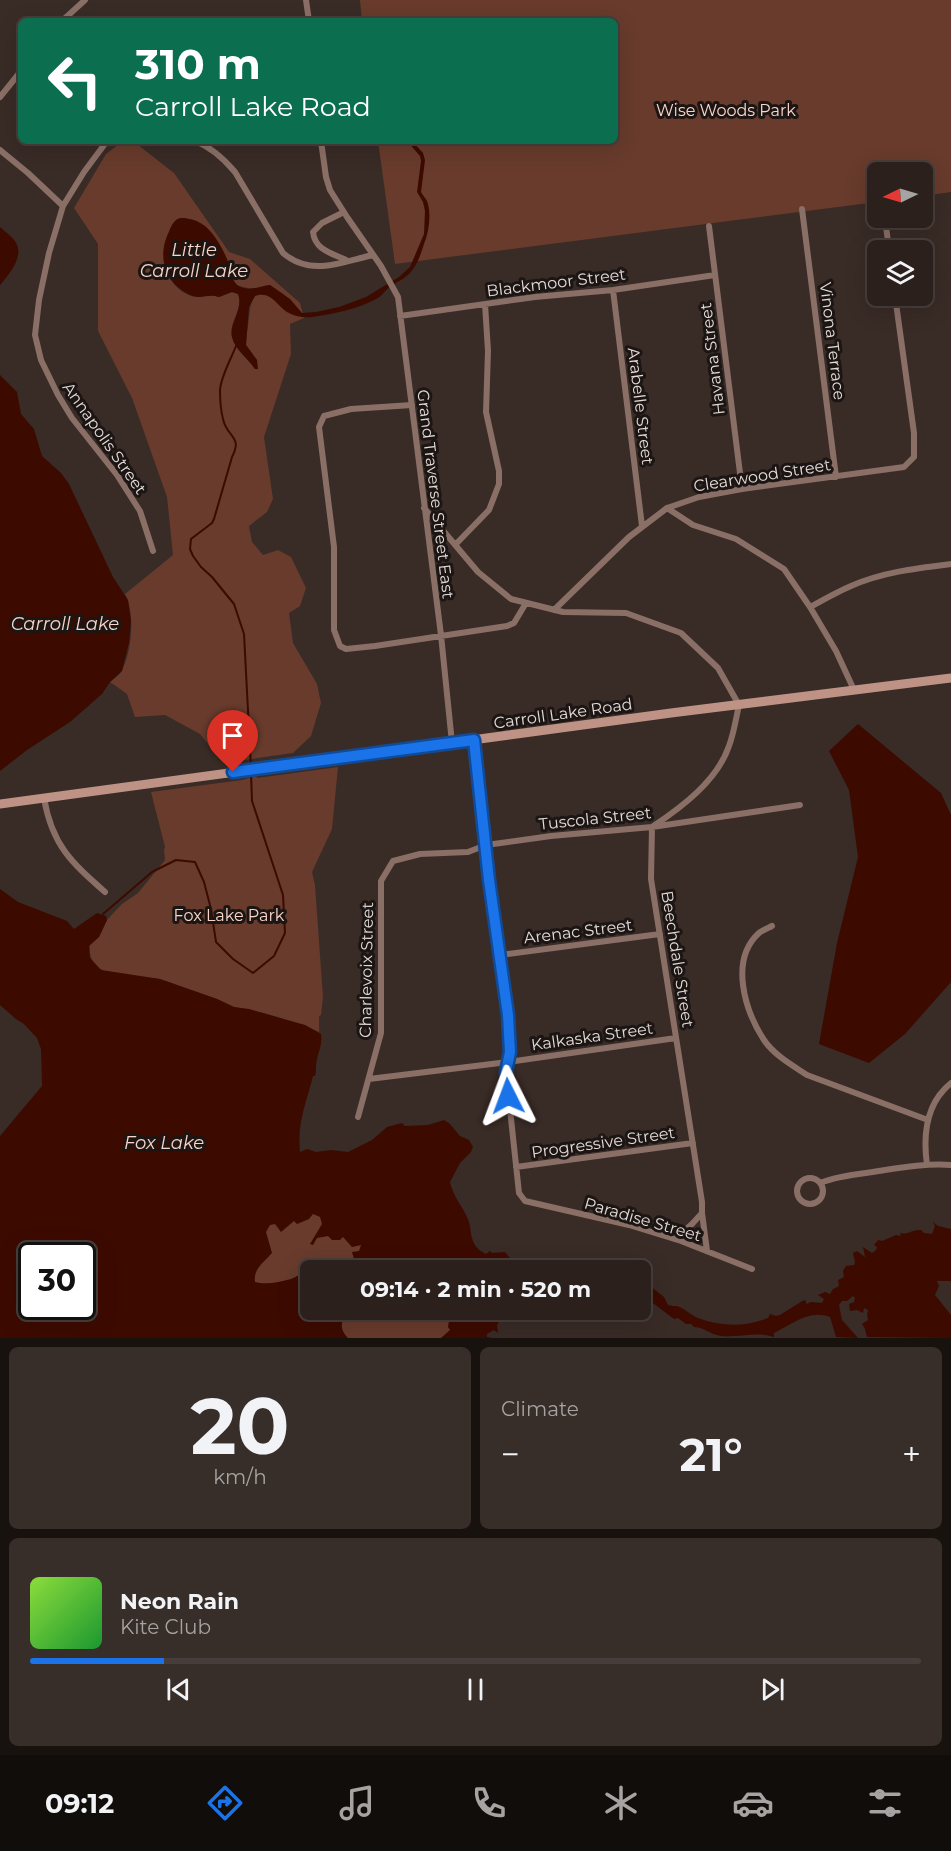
<!DOCTYPE html>
<html lang="en">
<head>
<meta charset="utf-8">
<style>
	body { margin:0; font-family:Montserrat,sans-serif; background:#372d29; color:#f1f3f6; height:100vh; display:flex; flex-direction:column; font-size:22px; white-space:nowrap }
	* { box-sizing:border-box; margin:0 }
	p { font-size:20px; color:#a6a3a3 }
	.icon { flex:none; width:33px; height:33px; fill:none; stroke:currentColor; stroke-width:2; stroke-linecap:round; stroke-linejoin:round }
	.map { position:relative; height:1338px; overflow:hidden }
	.details { display:flex; flex-direction:column; gap:9px; padding:9px; background:#18120f; flex:1 }
	.details>* { flex:none }
	.hud { position:absolute; left:18px; top:18px; width:600px; height:126px; border-radius:9px; box-shadow:0 6px 24px #0002,0 0 0 2px #473e3b; background:#0b6e4f; color:#fff; overflow:hidden }
	.needle { width:39px; rotate:265deg }
	.controls { position:absolute; left:867px; top:162px; display:grid; gap:12px }
	.controls a { display:grid; place-items:center; width:66px; height:66px; border-radius:9px; background:#2b201c; box-shadow:0 6px 24px #0002,0 0 0 2px #473e3b; font-size:30px }
	.speed { position:absolute; left:18px; top:1242px; display:flex; gap:12px; font-size:30px; font-weight:700; text-align:center }
	.speed>* { display:grid; place-content:center; width:78px; height:78px; border-radius:50%; background:#2b201c; box-shadow:0 6px 24px #0002,0 0 0 2px #473e3b; line-height:1 }
	.speed .limit { border:3px solid #111; border-radius:9px; background:#fff; color:#111 }
	.pin { position:absolute; display:grid; place-items:center; width:51px; height:51px; color:#fff; margin:-62px -26px; border-radius:50% 50% 50% 0; rotate:-45deg; box-shadow:0 0 6px #0007 }
	.pin .icon { rotate:45deg }
	.me { position:absolute; width:66px; margin:-33px; rotate:357deg; stroke-linejoin:round; filter:drop-shadow(0 0 4px #0008) }
	.turn { display:flex; align-items:center; gap:21px; height:126px; padding:0 18px; font-size:27px }
	.turn .icon { width:78px; height:78px; stroke-width:2.5 }
	.turn b { display:block; font-size:42px; line-height:51px }
	.big { font-size:45px; font-weight:700; line-height:1.1 }
	.details .tile { flex:1; display:flex; flex-direction:column; justify-content:center; gap:9px; min-width:0; padding:0 21px; border-radius:9px; background:#372d29 }
	.details .dial { align-items:center; gap:0 }
	.dial b { font-size:78px; line-height:1 }
	.song { display:flex; align-items:center; gap:18px }
	.cover { width:72px; height:72px; border-radius:9px; background:linear-gradient(135deg,hsl(90 70% 55%),hsl(130 70% 35%)) }
	.played { height:6px; border-radius:3px; background:linear-gradient(90deg,#1a73e8 15%,#473e3b 15%) }
	.keys { display:flex; justify-content:space-around; direction:ltr }
	.heat { display:flex; justify-content:space-between; align-items:center; font-size:33px; direction:ltr }
	.details .tiles { flex:1; display:grid; gap:9px; grid-template-columns:1fr 1fr }
	.tile:last-child { grid-column:span 2 }
	.trip { position:absolute; left:300px; top:1260px; width:351px; height:60px; border-radius:9px; background:#2b201c; box-shadow:0 6px 24px #0002,0 0 0 2px #473e3b; font-weight:700; line-height:60px; text-align:center }
	.tab-bar { display:flex; height:96px; justify-content:space-around; align-items:center; background:#110d0b; color:#a6a3a3 }
	.tab-bar .icon { width:42px; height:42px }
	.tab-bar .selected { color:#1a73e8 }
	.tab-bar b { font-size:27px; color:#f1f3f6 }
	.map>svg:first-child { display:block }
	.green { fill:#683b2c; fill-rule:evenodd }
	.water { fill:#3d0a00; fill-rule:evenodd }
	.lines { fill:none; stroke-linecap:round; stroke-linejoin:round }
	.stream { stroke:#3d0a00; stroke-width:2 }
	.street { stroke:#8a6f66; stroke-width:6 }
	.secondary { stroke:#be9385; stroke-width:9 }
	.route-casing { stroke:#114b97; stroke-width:15 }
	.route { stroke:#1a73e8; stroke-width:10 }
	.labels { text-anchor:middle; stroke-width:6; stroke-linejoin:round; paint-order:stroke }
	.park-label { font-size:16px; fill:#fad5c9; stroke:#1b1513 }
	.street-label { font-size:16px; fill:#e5dbd8; stroke:#1b1513 }
	.water-label { font-size:18px; font-style:italic; fill:#f9d4c7; stroke:#1b1513 }
</style>
</head>
<body>
<div class="map">
<svg width="951" height="1338" viewBox="0 0 951 1338">
	<rect width="100%" height="100%" fill="#392b26"/>
	<path class="green" d="M360,0h591v192l-28,4 -1,-24h-44l-1,30 -482,62 -17,-123h237v-120h-253z
		M123,141h10l41,32 55,79 21,7 50,44 4,15 -14,6 1,30 -27,83 9,62 -6,13 -18,14 3,16 11,13 15,-5 13,7 15,31 -6,18 -11,7 4,30 24,41 4,19 -10,33 -18,17 -70,10 -23,-29 -35,-19 -30,2 -8,-23 -17,-12c5,-4 11,-8 13,-14 9,-19 12,-55 2,-74l48,-39 -6,-58 -35,-99 -34,-67v-87l-24,-36 32,-54zM180,218c28,2 33,15 44,38 2,4 5,8 6,13 2,6 3,12 8,17l15,3 17,-4 13,9 19,22c-15,0 -19,-11 -31,-19 -22,-14 -21,16 -23,29 -1,6 -2,12 -2,19l11,15 -2,9c-7,-10 -20,-20 -23,-32 -4,-14 12,-28 6,-43l-6,-2 -13,5c-12,-4 -18,2 -28,-1 -23,-9 -34,-36 -24,-59 3,-8 5,-15 13,-19z
		M338,767l-6,62 -20,43 3,13 8,112 -2,18 -2,1v16l-15,-7 -40,-12 -30,-6 -17,-8 -57,-20 -51,-6c-14,-5 -21,-14 -19,-29l9,-7 8,-17 15,-16 16,-11 27,-33 -1,-10 1,-3 -14,-55 91,-12 14,-4 1,2z
		M310,1191l134,79h-134v40h164l-6,28h-251l24,-106z"/>
	<path class="water" d="M407,141h5l11,12 2,7 -4,32c2,4 6,7 7,12 3,12 1,28 -4,40 -3,9 -5,17 -11,25 -5,8 -14,12 -22,17 -5,3 -8,9 -13,12 -19,11 -45,16 -66,19 -7,1 -16,0 -23,-4 -12,-6 -17,-23 -34,-17l-6,11 -3,38 11,15 1,9h-3c-7,-11 -20,-19 -23,-32 -3,-14 12,-28 6,-43l-6,-2 -13,5c-13,-4 -17,4 -31,-3 -22,-11 -30,-35 -21,-58 3,-5 4,-12 9,-16 4,-3 9,-2 13,-1 22,3 36,32 42,51 1,6 2,13 8,16 10,6 21,0 31,-1l20,14 12,14 14,-1 23,-5 27,-10 33,-20 11,-10 14,-33 1,-23 -2,-9 -6,-10 4,-31 -1,-5z
		M0,227c5,5 15,11 17,18 6,13 -9,31 -17,40z
		M0,375l17,17 4,22 13,15 8,27 19,17 8,11 44,93 15,23 3,21 -2,22 -7,28 -12,11 -8,12 -32,28 -43,28 -27,21z
		M858,724l83,69 10,22v167l-46,52 -36,29 -50,-19 18,-101 21,-86 -9,-67 -20,-39z
		M0,889l18,13 49,19 7,8 23,-16 9,3 1,4 -8,17 -10,9 1,12 11,12 59,9 57,20 17,8 15,2 38,11 18,5 16,9c2,11 -4,20 -5,31 0,4 0,7 -1,11h-2c-7,28 -16,46 -13,76l7,-3 9,3 15,-2 17,2 24,-12 15,-13 15,-4 3,3 23,-1 16,-5 6,4 10,12 9,4 4,7 -2,5 -11,11 -10,19c3,14 11,22 17,35 5,10 2,18 8,28 3,5 6,6 11,9l4,-3 2,2 13,-1 8,10 10,1 5,7h-167l-5,-4 -4,-14 7,-1 2,-6 -9,2 -9,-10 -3,3h-8l-4,-4 -11,2 -4,7 -3,-1 12,-20 -2,-7 -7,-3 -4,5 -12,5 -3,-3 -13,11 -6,-8 -5,1 -4,7 6,21c-8,9 -19,16 -17,29 11,3 25,0 36,-3 8,-3 11,-8 19,-6v37h37c-5,10 -9,18 1,28h-348v-202l42,-50v-3l-1,-34 -4,-11 -13,-14 -8,-5 -16,-14zM32,1256h50v50h-50z
		M933,1222l5,4 13,3v52h-14l2,5 -4,9 16,20v23l-84,-1 -2,-8 -3,-5 6,-4 -1,-5 1,-5 -4,-2 -1,5 -6,-3 -7,1 -1,-7 5,-2 1,-4 -2,-2 -6,5h-5l-3,4 3,15 16,18 -22,-1 -6,-20c-22,-8 -38,8 -56,16v4c-16,-6 -36,1 -53,-1 -12,-2 -15,-8 -27,-9l-3,-3h-5l-8,-6 -4,1 -33,-25v-15l23,18 4,8c3,1 6,1 9,1 7,2 14,9 21,12 24,9 47,9 70,0l2,-4 6,2 4,-1 24,-15 2,1v3l5,-2 11,1 2,-4 -6,-4 7,-3 5,2 3,-5 6,-3 -1,-6 6,-3 -1,-6 3,-5 8,-1 1,-3 -2,-9 4,-2 8,6 -2,-10 9,6 4,-3 1,-3 -3,-2 4,-5 4,1 14,-6 5,1 -1,-3c8,2 13,-4 21,-3l3,3 8,1 3,-8z
		M457,1310h34l-1,2 5,2 1,3h6l-5,8 1,8 -4,-3 -7,4v3l5,1h-51l9,-8 -2,-3 1,-7 17,1 -2,-8z"/>
	<g class="lines">
		<path class="stream" d="M236,346c-5,13 -16,32 -16,45 0,9 1,20 3,28 4,19 20,17 9,38l-18,62 -2,4 -21,16 -1,10 3,7 8,11 11,10 22,27 10,30 7,134
			M103,914l49,-42 24,-12 19,2 9,20 7,27 5,33 17,17 20,14 21,-17 11,-23 -2,-38 -31,-94 -1,-27"/>
		<path class="street" d="M306,0l3,21
			M62,21l23,-21
			M0,97l21,-26
			M107,141l-23,31 -21,34 -14,47 -10,47 -4,35 6,25 17,35 14,23 45,57 23,36 13,40
			M195,141c16,6 29,18 40,31l48,81c28,24 58,9 90,2
			M321,141l5,36 4,13 17,27 34,49 17,31 43,338 11,108
			M0,150l28,23 35,33
			M802,209l34,268
			M344,212l-22,11 -9,9c2,18 18,21 33,28
			M885,218l4,32
			M709,226l33,263
			M613,290l29,236
			M400,316l135,-19 78,-7 102,-15
			M412,405l-61,4 -27,7 -5,11 15,120v83l6,16 6,3 29,-3 132,-20 7,-3 12,-20
			M424,508l54,64 33,27 52,13 63,1 55,20 37,35 21,37c-3,13 -5,28 -10,41 -12,35 -47,61 -77,81l-1,52 51,323v11l-10,11 -17,15
			M667,508l26,17 43,14 48,30 26,38 26,44 18,39
			M456,544l33,-34 10,-26v-13l-13,-59 2,-61 -3,-47
			M810,607c13,-7 27,-15 41,-21 31,-14 67,-18 100,-22
			M554,610l75,-73 38,-29 32,-11 43,-8 162,-22 10,-10v-24l-19,-137
			M474,740c7,58 12,116 20,173 7,52 23,107 12,159l13,121 6,8 104,24 52,16 71,28
			M44,798c8,47 27,64 61,94
			M772,926c-4,2 -9,4 -13,7 -30,27 -14,78 5,107 10,15 28,25 43,35l121,45
			M500,955l160,-21
			M369,1079l139,-17 168,-24
			M358,1117l23,-84v-152l12,-20 27,-7 48,-2 18,-7 65,-9 101,-9 148,-22
			M927,1165c-4,-29 -1,-62 24,-82
			M516,1167l177,-24
			M797 1191a13 13 0 1 1 26 0a13 13 0 1 1-26 0Z
			M820,1183c15,-6 30,-8 46,-10 28,-4 57,-10 85,-8
			M702,1213l5,38"/>
		<path class="secondary" d="M0,804l671,-91 280,-35"/>
	</g>
	<g class="lines">
		<g class="route-casing">
			<path id="route" d="M233,772l241,-32 15,140 19,135 2,37 -4,20 2,24"/>
		</g>
		<use href="#route" class="route"/>
	</g>
	<g class="labels">
		<g class="park-label">
			<text x="726" y="116">Wise Woods Park</text>
			<text x="229" y="921">Fox Lake Park</text>
		</g>
		<g class="street-label">
			<text transform="translate(556 282) rotate(-7)" y="6">Blackmoor Street</text>
			<text transform="translate(833 341) rotate(83)" y="6">Vinona Terrace</text>
			<text transform="translate(712 359) rotate(-97)" y="6">Havana Street</text>
			<text transform="translate(641 406) rotate(83)" y="6">Arabelle Street</text>
			<text transform="translate(105 438) rotate(55)" y="6">Annapolis Street</text>
			<text transform="translate(762 475) rotate(-9)" y="6">Clearwood Street</text>
			<text transform="translate(436 494) rotate(83)" y="6">Grand Traverse Street East</text>
			<text transform="translate(563 713) rotate(-8)" y="6">Carroll Lake Road</text>
			<text transform="translate(595 818) rotate(-6)" y="6">Tuscola Street</text>
			<text transform="translate(578 931) rotate(-7)" y="6">Arenac Street</text>
			<text transform="translate(678 959) rotate(81)" y="6">Beechdale Street</text>
			<text transform="translate(366 970) rotate(-89)" y="6">Charlevoix Street</text>
			<text transform="translate(592 1036) rotate(-8)" y="6">Kalkaska Street</text>
			<text transform="translate(603 1142) rotate(-8)" y="6">Progressive Street</text>
			<text transform="translate(643 1219) rotate(16)" y="6">Paradise Street</text>
		</g>
		<g class="water-label">
			<text x="194" y="256">Little<tspan x="194" dy="21">Carroll Lake</tspan></text>
			<text x="65" y="630">Carroll Lake</text>
			<text x="164" y="1149">Fox Lake</text>
		</g>
	</g>
</svg>
<div class="controls">
<a><svg class="needle" viewBox="-14 -14 28 28"><path d="M0-13l5 13h-10z" fill="#e53935"/><path d="M0 13l5-13h-10z" fill="#a6a3a3"/></svg></a>
<a><svg class="icon" aria-label="layers" viewBox="0 0 24 24"><path d="M12 4l9 5-9 5-9-5zM3 14l9 5 9-5"/></svg></a>
</div>
<div class="speed"><div class="limit">30</div></div>
<div class="pin" style="left:233px;top:772px;background:#d93025"><svg class="icon" aria-label="arrive" viewBox="0 0 24 24"><path d="M6 21V4h12l-3 4 3 4H6"/></svg></div>
<svg class="me" style="left:508px;top:1096px" viewBox="-20 -20 40 40"><path d="M0-17L14 15 0 8-14 15z" fill="#1a73e8" stroke="#fff" stroke-width="4"/></svg>
<div class="trip">09:14 · 2 min · 520 m</div>
<div class="hud">
<div class="turn"><svg class="icon" aria-label="left" viewBox="0 0 24 24"><path d="M17 20v-9H6M10 6l-5 5 5 5"/></svg><div><b>310 m</b>Carroll Lake Road</div></div>
</div>
</div>
<section class="details">
<div class="tiles">
<div class="tile dial"><b>20</b><p>km/h</p></div>
<div class="tile"><p>Climate</p>
<div class="heat"><a>−</a><b class="big">21°</b><a>+</a></div>
</div>
<div class="tile">
<div class="song"><i class="cover"></i><div><b>Neon Rain</b><p>Kite Club</p></div></div>
<div class="played"></div>
<div class="keys"><svg class="icon" aria-label="previous" viewBox="0 0 24 24"><path d="M18 5L8 12l10 7zM5 5v14"/></svg><svg class="icon" aria-label="pause" viewBox="0 0 24 24"><path d="M8 5v14M16 5v14"/></svg><svg class="icon" aria-label="next" viewBox="0 0 24 24"><path d="M6 5l10 7-10 7zM19 5v14"/></svg></div>
</div>
</div>
</section>
<nav class="tab-bar">
<b>09:12</b>
<svg class="icon selected" aria-label="directions" viewBox="0 0 24 24"><path d="M12 3l9 9-9 9-9-9zM9 14v-3h6M13 9l2 2-2 2"/></svg>
<svg class="icon" aria-label="music" viewBox="0 0 24 24"><path d="M9 18V5l10-2v13"/><circle cx="6" cy="18" r="3"/><circle cx="16" cy="16" r="3"/></svg>
<svg class="icon" aria-label="phone" viewBox="0 0 24 24"><path d="M5 4h4l2 5-3 2q2 4 5 5l2-3 5 2v4C11 20 4 13 5 4z"/></svg>
<svg class="icon" aria-label="climate" viewBox="0 0 24 24"><path d="M12 3v18M4 7l16 10M4 17L20 7"/></svg>
<svg class="icon" aria-label="car" viewBox="0 0 24 24"><path d="M5 17H2v-5l4-1 3-4h7l3 4 3 1v5h-3M9 17h6M6 11h13"/><circle cx="7" cy="17" r="2"/><circle cx="17" cy="17" r="2"/></svg>
<svg class="icon" aria-label="filters" viewBox="0 0 24 24"><path d="M4 7h16M4 17h16"/><circle cx="9" cy="7" r="2"/><circle cx="15" cy="17" r="2"/></svg>
</nav>
</body>
</html>
